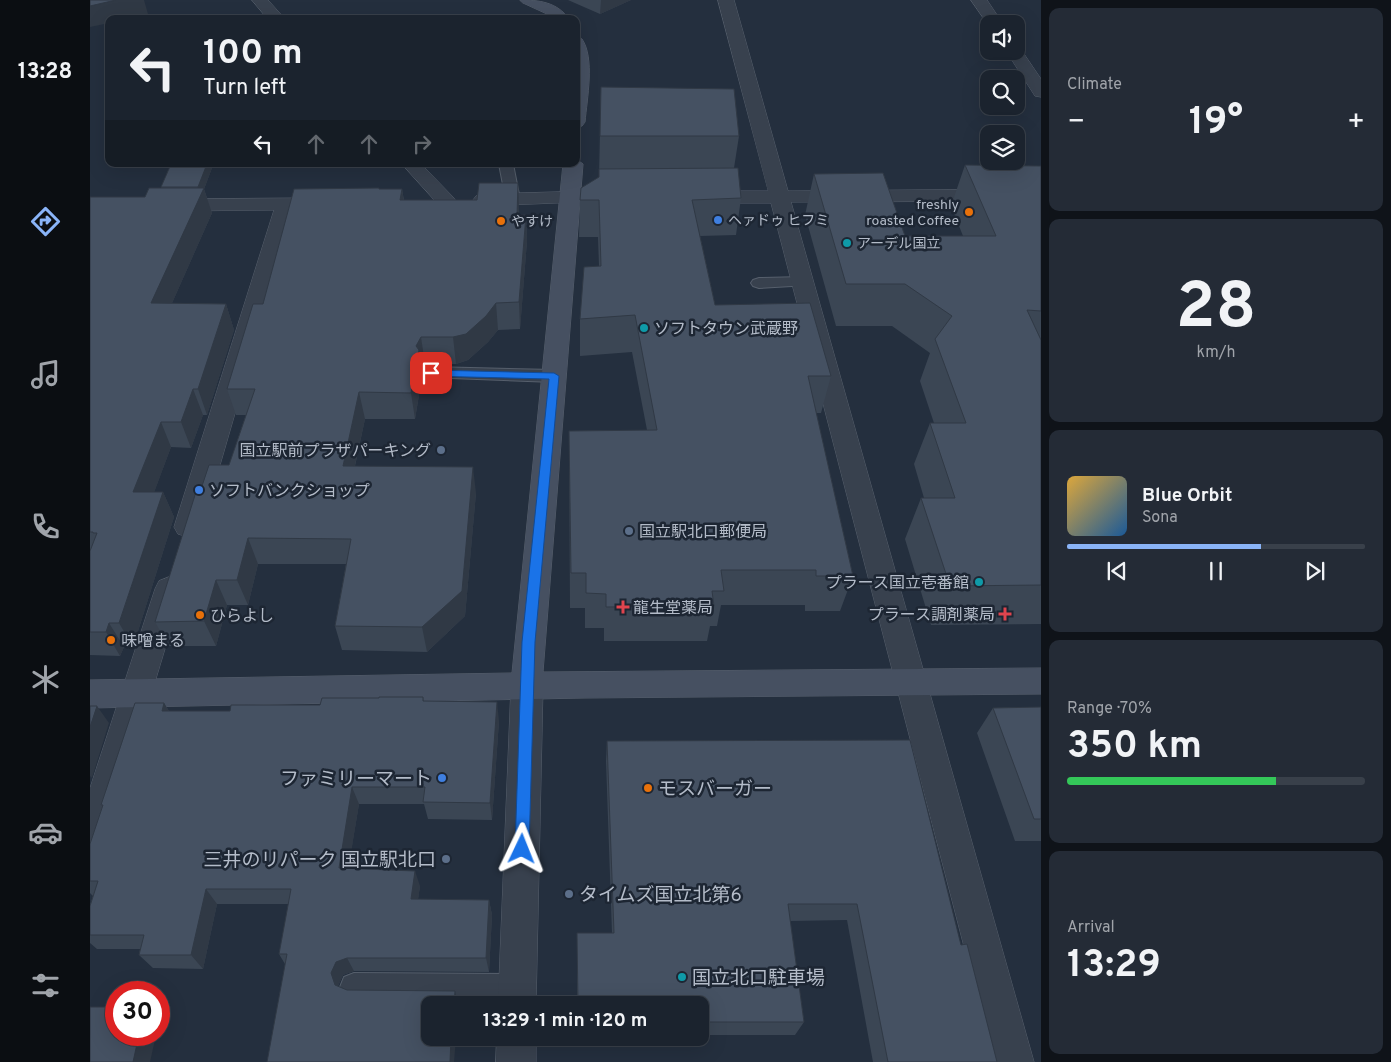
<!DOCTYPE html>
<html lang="en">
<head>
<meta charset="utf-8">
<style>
	body { margin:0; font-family:Overpass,"Noto Sans JP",sans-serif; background:#242b36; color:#f1f3f6; height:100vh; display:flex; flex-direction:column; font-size:19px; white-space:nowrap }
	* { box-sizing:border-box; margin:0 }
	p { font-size:16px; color:#a0a4aa }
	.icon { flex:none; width:28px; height:28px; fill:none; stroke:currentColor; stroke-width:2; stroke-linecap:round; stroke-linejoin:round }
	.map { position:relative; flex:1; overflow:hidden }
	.drawer { display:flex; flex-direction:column; gap:8px; padding:8px; background:#0f1319; width:350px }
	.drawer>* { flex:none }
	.hud { position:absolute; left:15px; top:15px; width:475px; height:152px; border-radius:10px; box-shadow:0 5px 20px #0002,0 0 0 1px #39404a; background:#1b232e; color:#f1f3f6; overflow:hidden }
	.fabs { position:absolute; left:890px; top:15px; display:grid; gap:10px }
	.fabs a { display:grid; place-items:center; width:45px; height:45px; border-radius:10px; background:#1b232e; box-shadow:0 5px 20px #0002,0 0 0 1px #39404a; font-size:25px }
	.speed { position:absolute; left:15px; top:981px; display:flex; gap:10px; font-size:25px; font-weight:700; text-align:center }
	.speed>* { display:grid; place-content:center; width:65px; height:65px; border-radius:50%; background:#1b232e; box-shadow:0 5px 20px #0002,0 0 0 1px #39404a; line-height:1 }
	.speed .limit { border:8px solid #d22; background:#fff; color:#111 }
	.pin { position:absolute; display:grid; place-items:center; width:42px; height:42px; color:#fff; margin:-21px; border-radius:10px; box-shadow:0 2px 8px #0006 }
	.me { position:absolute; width:55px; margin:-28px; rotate:2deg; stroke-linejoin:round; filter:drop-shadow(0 0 4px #0008) }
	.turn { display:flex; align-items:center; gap:18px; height:105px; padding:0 15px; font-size:22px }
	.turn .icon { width:65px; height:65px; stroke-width:2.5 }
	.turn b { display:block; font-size:35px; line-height:42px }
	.lanes { display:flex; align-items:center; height:48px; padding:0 15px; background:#0003; justify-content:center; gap:25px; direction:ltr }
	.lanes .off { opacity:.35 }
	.big { font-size:38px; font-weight:700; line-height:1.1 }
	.drawer .card { flex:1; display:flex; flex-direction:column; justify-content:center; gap:8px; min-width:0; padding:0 18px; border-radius:10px; background:#242b36 }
	.drawer .dial { align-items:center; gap:0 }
	.dial b { font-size:65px; line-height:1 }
	.song { display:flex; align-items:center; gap:15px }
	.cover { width:60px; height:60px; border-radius:8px; background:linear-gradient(135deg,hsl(40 70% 55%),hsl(210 70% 35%)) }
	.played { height:5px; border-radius:2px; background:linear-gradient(90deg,#8ab4f8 65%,#39404a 65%) }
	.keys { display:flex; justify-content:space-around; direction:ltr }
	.heat { display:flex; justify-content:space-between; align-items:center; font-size:28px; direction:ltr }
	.charge { height:8px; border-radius:4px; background:linear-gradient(90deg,#34c759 70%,#39404a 0) }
	.trip { position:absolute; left:331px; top:996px; width:288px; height:50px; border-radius:10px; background:#1b232e; box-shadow:0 5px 20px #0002,0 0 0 1px #39404a; font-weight:700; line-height:50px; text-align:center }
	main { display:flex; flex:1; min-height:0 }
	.menu { display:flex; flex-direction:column; width:90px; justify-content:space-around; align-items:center; background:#0b0e12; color:#a0a4aa }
	.menu .icon { width:35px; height:35px }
	.menu .current { color:#8ab4f8 }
	.menu b { font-size:22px; color:#f1f3f6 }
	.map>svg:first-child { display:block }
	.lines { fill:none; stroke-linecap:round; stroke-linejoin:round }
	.lane-casing { stroke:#565f6c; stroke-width:2 }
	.street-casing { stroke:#565f6c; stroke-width:1 }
	.secondary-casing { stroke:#565f6c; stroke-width:1 }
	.lane { fill:#38414e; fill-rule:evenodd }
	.street { fill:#38414e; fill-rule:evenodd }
	.secondary { fill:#465061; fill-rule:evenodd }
	.wall { fill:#3b4654 }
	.shaded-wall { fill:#303945 }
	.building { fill:#455162; stroke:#303945 }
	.route { fill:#1a73e8; stroke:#114b97 }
	.food-dot { fill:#e8710a; stroke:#1d2633; stroke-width:2 }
	.shop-dot { fill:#3f7fe0; stroke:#1d2633; stroke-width:2 }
	.culture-dot { fill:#0f9aa8; stroke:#1d2633; stroke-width:2 }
	.service-dot { fill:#5c6f8a; stroke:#1d2633; stroke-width:2 }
	.health-dot { fill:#e0444e; stroke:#1d2633; stroke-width:2 }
	.labels { text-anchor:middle; stroke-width:5; stroke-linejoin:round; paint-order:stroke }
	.far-poi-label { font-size:14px; fill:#b4bcc9; stroke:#1d2633; text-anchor:start }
	.poi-label { font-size:16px; fill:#b4bcc9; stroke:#1d2633; text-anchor:start }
	.near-poi-label { font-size:19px; fill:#b4bcc9; stroke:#1d2633; text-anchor:start }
</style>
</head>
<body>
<main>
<nav class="menu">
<b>13:28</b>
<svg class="icon current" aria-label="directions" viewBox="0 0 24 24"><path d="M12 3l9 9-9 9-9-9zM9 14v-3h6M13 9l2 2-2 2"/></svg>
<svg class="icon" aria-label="music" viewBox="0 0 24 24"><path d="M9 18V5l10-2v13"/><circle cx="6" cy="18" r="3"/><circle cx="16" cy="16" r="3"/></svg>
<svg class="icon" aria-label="phone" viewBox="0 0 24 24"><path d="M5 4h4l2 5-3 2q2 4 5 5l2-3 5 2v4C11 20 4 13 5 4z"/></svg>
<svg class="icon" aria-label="climate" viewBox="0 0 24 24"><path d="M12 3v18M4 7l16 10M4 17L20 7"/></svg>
<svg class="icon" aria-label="car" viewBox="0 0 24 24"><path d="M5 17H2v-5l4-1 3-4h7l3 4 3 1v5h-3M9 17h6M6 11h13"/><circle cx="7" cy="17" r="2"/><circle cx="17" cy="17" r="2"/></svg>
<svg class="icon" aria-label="filters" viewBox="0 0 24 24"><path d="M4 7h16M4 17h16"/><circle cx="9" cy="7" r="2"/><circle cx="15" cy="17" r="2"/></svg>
</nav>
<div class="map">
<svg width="951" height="1062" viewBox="0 0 951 1062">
	<rect width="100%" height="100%" fill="#242f3e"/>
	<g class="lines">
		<g class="lane-casing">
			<path id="lane" d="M409,164h14l7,36 -2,3h-10l-2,-3z
				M713,277l6,2 2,3 -2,3 -50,3 -6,-2 -2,-3 2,-3 6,-2z
				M341,367l123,3 6,2 3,4 -3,4 -6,2 -129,-5 -3,-4 3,-4z
				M264,973l164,1 10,4 4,10 -4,10 -10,4 -164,-1 -10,-4 -4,-10 4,-10z"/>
		</g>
		<g class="street-casing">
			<path id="street" d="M162,0h16l17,19h-17z
				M628,0h16l54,191 253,-2v12l-250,1 243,860h-40l-223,-859h-68l-7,-2 -3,-4 3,-4 7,-2h65z
				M881,0h16l16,24h-14v2z
				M926,47l4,1 21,31v18l-6,-1 -29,-45h10z
				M312,164h19l32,33 3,4 -3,4 -7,2 -7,-2z
				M507,191l7,2 3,4 -3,4 -121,5 -7,-2 -3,-4 3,-4 7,-2z
				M237,198l7,2 3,4 -3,4 -40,2 -92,317 -4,7 -10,3 -10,-3 -4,-7 100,-317 -101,1 -7,-2 -3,-4 3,-4 7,-2z
				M79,577l10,4 4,8 -76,252 -5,12 -12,5v-70l65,-199 4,-8z
				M437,673l11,3 5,10 -7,319h-38l13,-319 5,-10z
				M407,1038h39v24h-40z"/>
		</g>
		<g class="secondary-casing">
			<path id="secondary" d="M430,0c19,0 37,2 49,19h-18l-4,-5 -24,-11z
				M486,37l6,2c13,19 5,60 3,83l-3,4 -6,1z
				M486,159l7,5 -40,508 498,-4v26l-457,4 -494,10v-28l422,-7 51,-509h13z"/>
		</g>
		<use href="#lane" class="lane"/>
		<use href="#street" class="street"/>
		<use href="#secondary" class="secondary"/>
	</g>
	<path class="wall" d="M478,0h63l-31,14z
		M511,87l138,49 -5,32 7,30 -5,37 -36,1 15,69 116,71 -10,37h-5l37,163 -13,35h-35v-6h-84l-4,21h-7l-3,15h-103v-13h-19v-20h-15l-1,-177 78,-1 -15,-78 -52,4v-37l19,-53 -1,-29h-19l1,-37 19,-23z
		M81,164h40l1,4 -8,21 8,24 -40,90 54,1 8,26 -27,85h-4l-12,33 -20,-1 -17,45h9l11,25 -41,130h-9l-4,9 -30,-1v-458h55l16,-9z
		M875,165l76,1v458l-110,1 -26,-86 16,-41h3l-10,-34 16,-41h4l-14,-42 10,-28 -38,-27h-56l-31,-111 9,-41 91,62h58l-12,-30z
		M289,189h23l2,11 115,9v6h7l1,26 -7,88 -22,1 -10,12 -20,18 -12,4h-31l-4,6 1,7 -7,42h-50l-10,47 121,27 -11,123 -38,36 -85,-2 -7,-24 11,-62h-88l-10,41h-21l-11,41h-47l-14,-24 45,-130 29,-27 17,-50h-10l-9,-26 36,-85z
		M333,697l1,4 75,20 -7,99 -64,-1 -4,-15h-65l-11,65 72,17 -2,13 71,1 3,15 -3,57 -135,-1 -11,4 -5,11 9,4 111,14v1h-28v33l-145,-74 -6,-10 10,-50h-72l-14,65 -50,-1 -14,-13 1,-6h-43l-7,-6v-37l3,-10 -3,-3v-49l12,-37 -1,-2 63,-102 5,8h61l90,-6 59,-7z
		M951,707v134h-26l-38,-108 16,-25z
		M517,741l354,204 36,117h-124l-26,-142 -57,1 14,101 -9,13h-95v-30h-123v-72h35l-6,-172z"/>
	<path class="shaded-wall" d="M26,0h31h-3l4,14 -21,5h-18v4l-19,4v-21z
		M511,0h30l-31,14z
		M117,164h4l1,4 -8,21 8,24 -51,115 -10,-25z
		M428,183l1,26 -1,32 -1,-26z
		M312,189l4,26 -6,-15z
		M436,215l1,26 -7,88 -1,-27z
		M406,303l2,27 -10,12 -20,18 -12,4 -3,-27z
		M136,304l8,26 -27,85 -9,-26z
		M331,337l4,27 -4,6 1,7 -7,42 -4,-26 5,-47z
		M103,389l10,26 -12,33 -10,-26z
		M269,392l6,27 -16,73 -6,-26z
		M71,422l10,25 -26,70 -12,-25z
		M383,467l3,26 -11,123 -38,36 -5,-25z
		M73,492l11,25 -41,130 -14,-24z
		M158,538l10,26 -10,41 -11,-25z
		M126,580l11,25 -11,41 -12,-25z
		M19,623l15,24 -4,9 -14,-24z
		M407,702l2,19 -7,99 -2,-17z
		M74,703l11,18 -13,-10z
		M7,706l12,17 -17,55 -2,-2v-49z
		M262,787l7,17 -13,80 -7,-16z
		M325,871l5,15 -4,28 -5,-15z
		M116,889l11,15 -14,65 -12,-14z
		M399,900l3,15 -3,57 -3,-14z
		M257,958l7,13 -11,4 -5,11 -3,-1 -4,-12 5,-11z
		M365,991l3,13v1h-4z
		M49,1035h17l-6,27h-17z
		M361,1038h5l-2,24h-4z"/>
	<path class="building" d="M0,0h26l-26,6z
		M511,87l133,2 5,47h-139z
		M81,164h36l-9,23h-37z
		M875,165l76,1v145l-14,-1 14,30v245l-91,1 -29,-88h34l-25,-75h36l-31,-84 17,-23 -47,-32h-59l-32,-110 69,-1 22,63h91z
		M648,168l3,30 -49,2 23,105 95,-2 21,73h-23l45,200h-37v-6h-95l3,21h-12l2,15 -108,1v-13l-20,-1v-20h-15l-2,-142 88,-1 -22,-115 -55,4 4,-52 17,-1 -2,-66h-19l1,-12 18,-11v-8z
		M389,183h39l-1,32h9l-7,87 -23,1 -10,13 -20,18 -13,3h-32l-5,9 3,4 -8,43 -52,-1 -16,74 130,1 -11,124 -40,36 -87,-1 16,-87 -103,-1 -11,42h-21l-12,41 -49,1 41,-130h4l9,-27h20l26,-76h-28l26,-85h10l31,-115 85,-1v1h23l-2,11h77z
		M59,188h55l-53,115 75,1 -28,85h-5l-12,33h-20l-28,70h30l-44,131h-10l-3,9h-16v-81l7,-18h-4v-1h-3v-335h55z
		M289,697h44v4l74,1 -7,101 -67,-1 2,-15h-73l-13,81 76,3 -4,28 78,1 -3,58h-139l-11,4 -5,11 4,12 12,5 108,1 -1,14h-24v33h21l-1,24h-183l20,-108h-8l12,-65h-85l-15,66h-52l5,-20h-54v-29l8,-25h-8v-37l13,-39h-2l34,-102h29l-2,8h68l1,-6h89l2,-7h57z
		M0,706h7l-7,21z
		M951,707v112h-7l-41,-111z
		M820,740l51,205 6,-1 30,118h-109l-31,-158h-69l16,118h-104v-17h-122l-1,-72h37l-7,-192z
		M0,1007h26v28h23l-6,27h-43z"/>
	<path class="route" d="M341,370l123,3 5,3 -24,266 -6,207 -2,5 -5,2 -5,-2 -2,-5 7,-207 27,-263 -121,-3v-5z"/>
	<g class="food-dot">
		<circle cx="879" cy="212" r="5"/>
		<circle cx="411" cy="221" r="5"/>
		<circle cx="110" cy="615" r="5"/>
		<circle cx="21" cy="640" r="5"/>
		<circle cx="558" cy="788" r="5"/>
	</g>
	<g class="shop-dot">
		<circle cx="628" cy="220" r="5"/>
		<circle cx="109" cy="490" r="5"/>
		<circle cx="352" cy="778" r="5"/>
	</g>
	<g class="culture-dot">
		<circle cx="757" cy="243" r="5"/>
		<circle cx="554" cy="328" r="5"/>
		<circle cx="889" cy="582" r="5"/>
		<circle cx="592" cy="977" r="5"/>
	</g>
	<g class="service-dot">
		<circle cx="351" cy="450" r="5"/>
		<circle cx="539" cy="531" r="5"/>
		<circle cx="356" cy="859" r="5"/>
		<circle cx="479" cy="894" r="5"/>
	</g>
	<g class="health-dot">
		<path d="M530.5 599.5h5v5h5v5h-5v5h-5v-5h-5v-5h5z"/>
		<path d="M912.5 606.5h5v5h5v5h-5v5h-5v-5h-5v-5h5z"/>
	</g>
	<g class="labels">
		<g class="far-poi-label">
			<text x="869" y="209" text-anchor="end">freshly<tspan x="869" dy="16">roasted Coffee</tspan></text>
			<text x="638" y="225">ヘァドゥ ヒフミ</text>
			<text x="421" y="226">やすけ</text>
			<text x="767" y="248">アーデル国立</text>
		</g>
		<g class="poi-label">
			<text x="564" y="334">ソフトタウン武蔵野</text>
			<text x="341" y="456" text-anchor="end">国立駅前プラザパーキング</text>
			<text x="119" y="496">ソフトバンクショップ</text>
			<text x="549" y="537">国立駅北口郵便局</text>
			<text x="879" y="588" text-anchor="end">プラース国立壱番館</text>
			<text x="543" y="613">龍生堂薬局</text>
			<text x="905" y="620" text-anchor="end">プラース調剤薬局</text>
			<text x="120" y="621">ひらよし</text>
			<text x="31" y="646">味噌まる</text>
		</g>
		<g class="near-poi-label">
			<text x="342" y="785" text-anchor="end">ファミリーマート</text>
			<text x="568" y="795">モスバーガー</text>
			<text x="346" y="866" text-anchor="end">三井のリパーク 国立駅北口</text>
			<text x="489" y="901">タイムズ国立北第6</text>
			<text x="602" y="984">国立北口駐車場</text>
		</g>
	</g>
</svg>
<div class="fabs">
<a><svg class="icon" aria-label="sound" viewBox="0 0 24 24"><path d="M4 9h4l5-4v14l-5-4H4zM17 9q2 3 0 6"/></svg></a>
<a><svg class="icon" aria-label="search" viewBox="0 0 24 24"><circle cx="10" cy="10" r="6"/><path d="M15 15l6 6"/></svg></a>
<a><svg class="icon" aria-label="layers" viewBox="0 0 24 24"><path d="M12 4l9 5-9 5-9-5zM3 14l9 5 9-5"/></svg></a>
</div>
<div class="speed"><div class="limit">30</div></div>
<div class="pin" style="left:341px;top:373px;background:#d93025"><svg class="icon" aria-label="arrive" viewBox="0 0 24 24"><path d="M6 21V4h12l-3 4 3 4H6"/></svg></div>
<svg class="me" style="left:432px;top:849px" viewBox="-20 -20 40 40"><path d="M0-17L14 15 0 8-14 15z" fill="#1a73e8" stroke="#fff" stroke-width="4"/></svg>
<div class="trip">13:29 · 1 min · 120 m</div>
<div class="hud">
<div class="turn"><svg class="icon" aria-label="left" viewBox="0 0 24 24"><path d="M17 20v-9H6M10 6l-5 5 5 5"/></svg><div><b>100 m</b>Turn left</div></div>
<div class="lanes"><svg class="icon" aria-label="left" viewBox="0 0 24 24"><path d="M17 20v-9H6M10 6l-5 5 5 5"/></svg><svg class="icon off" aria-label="ahead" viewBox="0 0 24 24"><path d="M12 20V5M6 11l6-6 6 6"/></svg><svg class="icon off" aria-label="ahead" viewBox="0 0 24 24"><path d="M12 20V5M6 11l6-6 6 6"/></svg><svg class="icon off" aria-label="right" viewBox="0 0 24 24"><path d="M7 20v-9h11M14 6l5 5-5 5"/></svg></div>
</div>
</div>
<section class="drawer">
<div class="card"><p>Climate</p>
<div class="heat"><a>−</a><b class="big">19°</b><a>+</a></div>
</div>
<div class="card dial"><b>28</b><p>km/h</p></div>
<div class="card">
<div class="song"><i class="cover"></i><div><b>Blue Orbit</b><p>Sona</p></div></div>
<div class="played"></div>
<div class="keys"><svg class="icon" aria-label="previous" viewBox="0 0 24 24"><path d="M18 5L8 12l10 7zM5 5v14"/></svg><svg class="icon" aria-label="pause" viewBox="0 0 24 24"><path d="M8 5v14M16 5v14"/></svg><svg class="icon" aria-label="next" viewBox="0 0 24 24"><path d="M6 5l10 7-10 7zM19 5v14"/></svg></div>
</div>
<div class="card"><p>Range · 70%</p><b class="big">350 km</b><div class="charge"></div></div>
<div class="card"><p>Arrival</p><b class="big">13:29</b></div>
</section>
</main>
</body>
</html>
